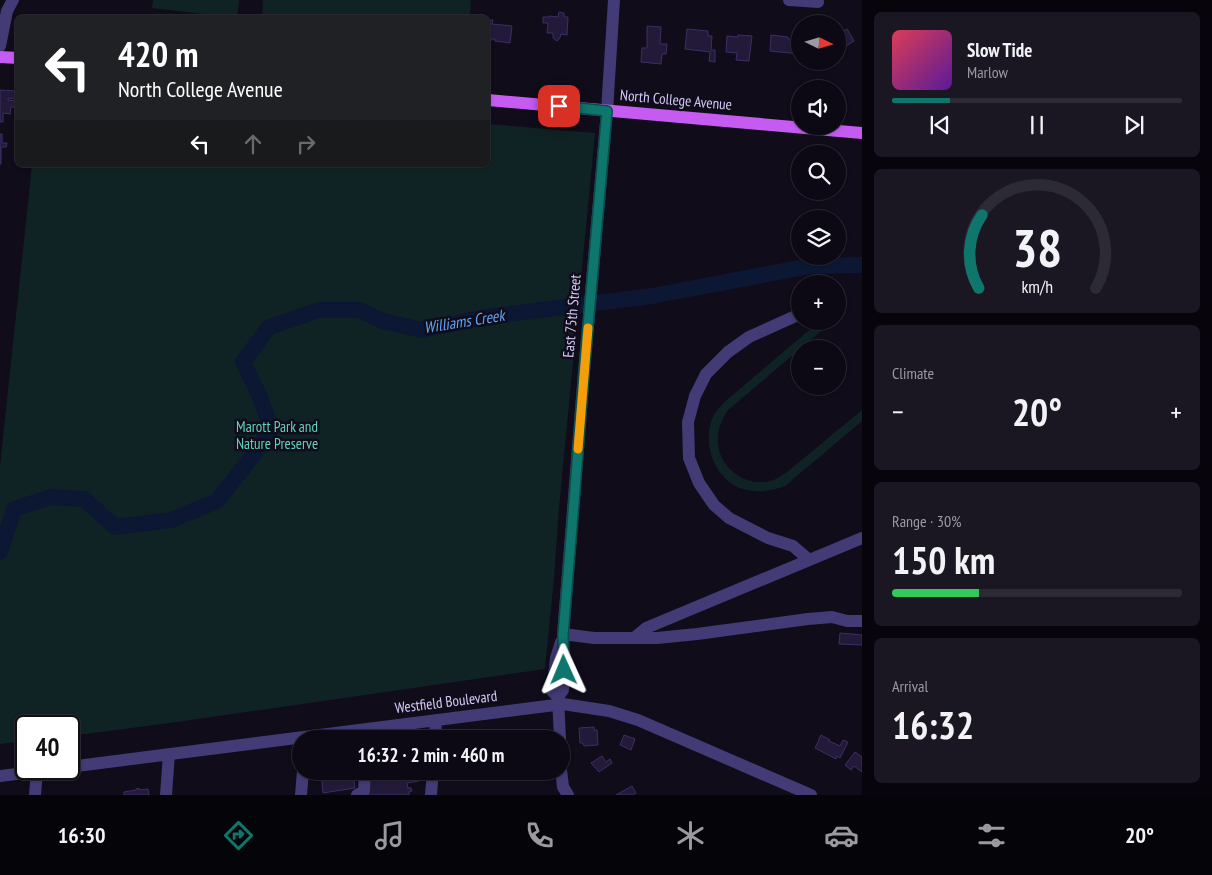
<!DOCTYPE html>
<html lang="en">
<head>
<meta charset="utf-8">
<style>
	body { margin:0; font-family:"PT Sans Narrow",sans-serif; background:#1a1722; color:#f1f3f6; height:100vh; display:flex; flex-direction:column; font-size:19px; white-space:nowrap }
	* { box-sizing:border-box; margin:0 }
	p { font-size:16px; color:#9a9aa0 }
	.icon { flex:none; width:28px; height:28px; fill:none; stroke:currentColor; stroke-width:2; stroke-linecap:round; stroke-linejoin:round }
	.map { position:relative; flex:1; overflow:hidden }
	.drawer { display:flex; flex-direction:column; gap:12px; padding:12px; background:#07050b; width:350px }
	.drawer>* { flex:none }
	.guide { position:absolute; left:15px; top:15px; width:475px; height:152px; border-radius:8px; box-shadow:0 1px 4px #0004,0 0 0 1px #2c2a34; background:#202124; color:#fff; overflow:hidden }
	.needle { width:32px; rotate:95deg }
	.fabs { position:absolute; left:791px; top:15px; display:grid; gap:10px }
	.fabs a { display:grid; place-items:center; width:55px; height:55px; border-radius:50%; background:#0c0914; box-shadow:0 1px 4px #0004,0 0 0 1px #2c2a34; font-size:25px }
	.speed { position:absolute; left:15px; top:715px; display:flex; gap:10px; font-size:25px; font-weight:700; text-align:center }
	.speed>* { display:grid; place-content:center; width:65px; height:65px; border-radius:50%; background:#0c0914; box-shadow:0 1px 4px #0004,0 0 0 1px #2c2a34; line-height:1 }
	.speed .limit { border:2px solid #111; border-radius:8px; background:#fff; color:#111 }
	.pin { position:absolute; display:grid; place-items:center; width:42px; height:42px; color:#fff; margin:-21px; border-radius:10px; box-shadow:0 2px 8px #0006 }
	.me { position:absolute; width:55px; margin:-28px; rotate:359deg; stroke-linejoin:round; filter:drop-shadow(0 0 4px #0008) }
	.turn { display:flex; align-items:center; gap:18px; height:105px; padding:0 20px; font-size:22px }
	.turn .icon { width:65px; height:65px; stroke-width:2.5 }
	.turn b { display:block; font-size:35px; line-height:42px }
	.lanes { display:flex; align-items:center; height:48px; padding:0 20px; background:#0003; justify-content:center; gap:25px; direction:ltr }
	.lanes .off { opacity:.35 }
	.big { font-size:38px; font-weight:700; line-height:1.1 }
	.drawer .tile { flex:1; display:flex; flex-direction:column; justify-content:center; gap:8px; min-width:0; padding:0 18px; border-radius:8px; background:#1a1722 }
	.drawer .dial { align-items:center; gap:0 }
	.dial svg { height:130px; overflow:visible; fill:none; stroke:#2c2a34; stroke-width:7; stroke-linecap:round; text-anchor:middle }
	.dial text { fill:#f1f3f6; stroke:none }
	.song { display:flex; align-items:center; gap:15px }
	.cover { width:60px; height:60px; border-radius:8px; background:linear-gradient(135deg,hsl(350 70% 55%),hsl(270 70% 35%)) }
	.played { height:5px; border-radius:2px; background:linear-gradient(90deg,#0f766e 20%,#2c2a34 20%) }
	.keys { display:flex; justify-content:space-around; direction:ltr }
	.heat { display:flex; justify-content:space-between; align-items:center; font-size:28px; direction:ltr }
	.charge { height:8px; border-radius:4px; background:linear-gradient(90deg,#34c759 30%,#2c2a34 0) }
	.trip { position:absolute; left:292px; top:730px; width:278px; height:50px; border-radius:25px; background:#0c0914; box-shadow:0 1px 4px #0004,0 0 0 1px #2c2a34; font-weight:700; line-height:50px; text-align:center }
	.dock { display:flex; height:80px; justify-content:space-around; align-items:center; background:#050408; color:#9a9aa0 }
	.dock .icon { width:35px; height:35px }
	.dock .on { color:#0f766e }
	.dock b { font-size:22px; color:#f1f3f6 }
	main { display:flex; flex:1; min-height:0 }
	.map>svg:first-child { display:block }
	.green { fill:#102324 }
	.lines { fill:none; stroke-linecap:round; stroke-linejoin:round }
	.river { stroke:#0c1734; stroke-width:16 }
	.building { fill:#231a3a; stroke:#3d2e64 }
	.minor { stroke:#423b76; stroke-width:12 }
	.major { stroke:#c55bf1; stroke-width:12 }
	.route-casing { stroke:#0a4d48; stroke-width:12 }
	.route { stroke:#0f766e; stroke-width:9 }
	.slow { stroke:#f59e0b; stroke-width:9 }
	.labels { text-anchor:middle; stroke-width:5; stroke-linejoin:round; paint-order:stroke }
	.street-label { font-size:15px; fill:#d4cafa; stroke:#100c1a }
	.park-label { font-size:15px; fill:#5ed3bf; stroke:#100c1a }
	.water-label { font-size:16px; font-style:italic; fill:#62a3f1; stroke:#100c1a }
</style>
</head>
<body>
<main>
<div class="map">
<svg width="862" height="795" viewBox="0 0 862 795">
	<rect width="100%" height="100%" fill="#100c1a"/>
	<path class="green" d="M153,0h86l-2,18 -85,-10z
		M263,0h208l-1,17h-208z
		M488,124l107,9 -36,375 -5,70 -9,91 -375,54 -101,13v-10h-43v15l-26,3v-278l32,-301h456z
		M820,321h13l-106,90c-4,8 -9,16 -9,26 -2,24 19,46 44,45 10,0 17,-4 25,-10l75,-62v11l-77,65c-14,5 -27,7 -42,3 -28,-9 -41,-44 -31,-70 4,-9 10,-15 17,-21z"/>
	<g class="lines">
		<path class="river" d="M0,552l14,-43 37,-12 33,2 31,28 56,-7 46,-19 38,-48 16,-24 -11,-32 -17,-35 26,-35 50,-17h40l24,11 39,9 64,-13 166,-21 158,-30 52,-1"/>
	</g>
	<path class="building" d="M559,12l5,1v4h4l-1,18 -6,-1 -1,4 -3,3 -4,-3v-5h-6l1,-10h-5v-6h6v-1l9,1z
		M488,20h5l-1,4 20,2 -2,17 -15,-2v-2h-3l-2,3h-2z
		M647,26l14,1 -1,17h7l-1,10h-4l-1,10 -20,-2 1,-14h5z
		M687,29l21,2v5h4l-1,14h4v12l-6,-1 1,-9 -25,-3z
		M847,29l7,12 -16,10v-16z
		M738,35l14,1 -3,25 -13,-1 1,-7 -11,-1 1,-16 11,1z
		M771,35l17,2v2l12,1v14l-30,-3z
		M0,90l17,1 -1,8 -8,-1v2l7,1v6h-4l-1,7 -7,-1v9h-3z
		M0,134h2v9h5l-1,4h-5v17h-1z
		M840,633l22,2v10l-23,-1z
		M594,727v3h3l1,15 -14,1 -1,-3h-3l-1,-15z
		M624,735l11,4 -4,11 -11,-5z
		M821,735l9,5 -1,1 11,5 3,-6 5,2 -8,16 -3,-2 -1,3 -21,-11z
		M855,752l7,5v15l-8,-6 -3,4 -6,-5z
		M602,756l4,6 4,-3 2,4 -13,9 -8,-9z
		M321,771h32l2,17 -32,5z
		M374,771h45v1l-1,1 1,8 -12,2 1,5h3l1,3 -3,1v3h-42l1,-16 7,-1z
		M632,786l4,7 -3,2h-17z
		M139,788v2l9,-1 1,6h-25v-3l12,-2v-1z"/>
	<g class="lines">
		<path class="minor" d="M789,0l29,2
			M0,46l7,-35 6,-11
			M800,314l-51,23 -21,15 -22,22 -11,22 -7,26 1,36 10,25 15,22 15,13 39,20 25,8 15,13
			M563,634l31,4h63l40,-4 111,-15 24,-2 15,4h15
			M634,638l12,-10 216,-90
			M558,697l5,-7 1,-31 -1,-24 21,-263 23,-261 7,-111
			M435,739l1,-19
			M560,739l-2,-42 -6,-6 4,-33 5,-16
			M69,767l494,-63 46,7 29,9 173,75
			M561,770l2,17 5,8
			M0,776l56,-7
			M35,795l2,-24
			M166,795l3,-41
			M301,795l2,-24
			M357,795l7,-4 1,-20
			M431,795l2,-24"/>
		<path class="major" d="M0,57l18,1
			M488,100l374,33"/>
	</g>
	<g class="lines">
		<g class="route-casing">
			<path id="route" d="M559,106l48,5 -23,261 -9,118 -12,145 1,35"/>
		</g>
		<use href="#route" class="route"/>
		<path class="slow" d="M578,449l10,-121"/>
	</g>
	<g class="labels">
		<g class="street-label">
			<text transform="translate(676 100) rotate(5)" y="5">North College Avenue</text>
			<text transform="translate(572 316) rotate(-85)" y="5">East 75th Street</text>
			<text transform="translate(446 702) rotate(-7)" y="5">Westfield Boulevard</text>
		</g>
		<g class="park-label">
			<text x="277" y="432">Marott Park and<tspan x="277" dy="17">Nature Preserve</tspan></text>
		</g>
		<g class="water-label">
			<text transform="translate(464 321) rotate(-9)" y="6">Williams Creek</text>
		</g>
	</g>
</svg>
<div class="fabs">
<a><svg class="needle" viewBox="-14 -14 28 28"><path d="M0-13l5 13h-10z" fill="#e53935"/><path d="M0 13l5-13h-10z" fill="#9a9aa0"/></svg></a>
<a><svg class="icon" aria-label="sound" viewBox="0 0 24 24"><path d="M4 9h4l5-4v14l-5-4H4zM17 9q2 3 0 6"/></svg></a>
<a><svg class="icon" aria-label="search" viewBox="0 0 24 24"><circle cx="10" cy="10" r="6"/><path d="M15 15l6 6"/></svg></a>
<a><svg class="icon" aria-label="layers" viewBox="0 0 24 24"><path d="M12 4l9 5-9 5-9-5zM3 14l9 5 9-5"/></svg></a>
<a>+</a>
<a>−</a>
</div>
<div class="speed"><div class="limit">40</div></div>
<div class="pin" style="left:559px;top:106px;background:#d93025"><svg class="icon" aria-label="arrive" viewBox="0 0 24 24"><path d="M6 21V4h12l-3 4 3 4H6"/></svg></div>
<svg class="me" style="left:564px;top:670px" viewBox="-20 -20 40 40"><path d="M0-17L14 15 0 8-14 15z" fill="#0f766e" stroke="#fff" stroke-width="4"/></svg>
<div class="trip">16:32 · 2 min · 460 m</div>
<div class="guide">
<div class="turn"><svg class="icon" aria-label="left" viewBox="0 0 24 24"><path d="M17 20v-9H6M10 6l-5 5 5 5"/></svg><div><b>420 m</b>North College Avenue</div></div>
<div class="lanes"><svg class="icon" aria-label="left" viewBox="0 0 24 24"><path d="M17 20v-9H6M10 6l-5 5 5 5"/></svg><svg class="icon off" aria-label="ahead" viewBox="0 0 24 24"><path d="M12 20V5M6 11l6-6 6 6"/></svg><svg class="icon off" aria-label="right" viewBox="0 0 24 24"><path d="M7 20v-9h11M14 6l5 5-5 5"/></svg></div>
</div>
</div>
<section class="drawer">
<div class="tile">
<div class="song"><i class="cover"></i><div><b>Slow Tide</b><p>Marlow</p></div></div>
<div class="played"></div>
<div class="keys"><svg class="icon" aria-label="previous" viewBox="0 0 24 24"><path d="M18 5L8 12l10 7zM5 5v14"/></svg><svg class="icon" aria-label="pause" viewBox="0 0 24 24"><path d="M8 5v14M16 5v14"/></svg><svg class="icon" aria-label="next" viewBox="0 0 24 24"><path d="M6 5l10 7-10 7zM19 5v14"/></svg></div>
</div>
<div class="tile dial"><svg viewBox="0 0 100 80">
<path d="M14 69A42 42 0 1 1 86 69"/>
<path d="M14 69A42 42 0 0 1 16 24" stroke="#0f766e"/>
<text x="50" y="56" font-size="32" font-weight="700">38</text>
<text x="50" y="72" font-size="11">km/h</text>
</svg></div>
<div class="tile"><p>Climate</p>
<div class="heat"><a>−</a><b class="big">20°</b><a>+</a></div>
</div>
<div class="tile"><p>Range · 30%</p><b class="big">150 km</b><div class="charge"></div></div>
<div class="tile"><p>Arrival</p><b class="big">16:32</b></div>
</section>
</main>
<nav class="dock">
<b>16:30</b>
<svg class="icon on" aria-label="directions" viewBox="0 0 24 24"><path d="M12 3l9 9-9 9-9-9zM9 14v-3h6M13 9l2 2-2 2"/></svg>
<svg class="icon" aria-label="music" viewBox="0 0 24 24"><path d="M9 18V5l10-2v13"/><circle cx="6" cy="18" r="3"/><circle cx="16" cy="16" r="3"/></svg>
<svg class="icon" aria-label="phone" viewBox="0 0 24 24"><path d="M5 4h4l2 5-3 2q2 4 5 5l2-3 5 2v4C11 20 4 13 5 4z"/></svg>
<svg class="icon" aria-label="climate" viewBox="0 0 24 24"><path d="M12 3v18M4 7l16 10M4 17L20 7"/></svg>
<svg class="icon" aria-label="car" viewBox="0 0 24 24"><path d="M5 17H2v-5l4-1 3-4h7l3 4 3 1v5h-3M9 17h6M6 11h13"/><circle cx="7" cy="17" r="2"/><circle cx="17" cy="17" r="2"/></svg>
<svg class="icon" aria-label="filters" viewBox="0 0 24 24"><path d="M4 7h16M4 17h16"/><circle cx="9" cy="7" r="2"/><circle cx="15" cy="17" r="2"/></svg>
<b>20°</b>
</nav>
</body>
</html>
